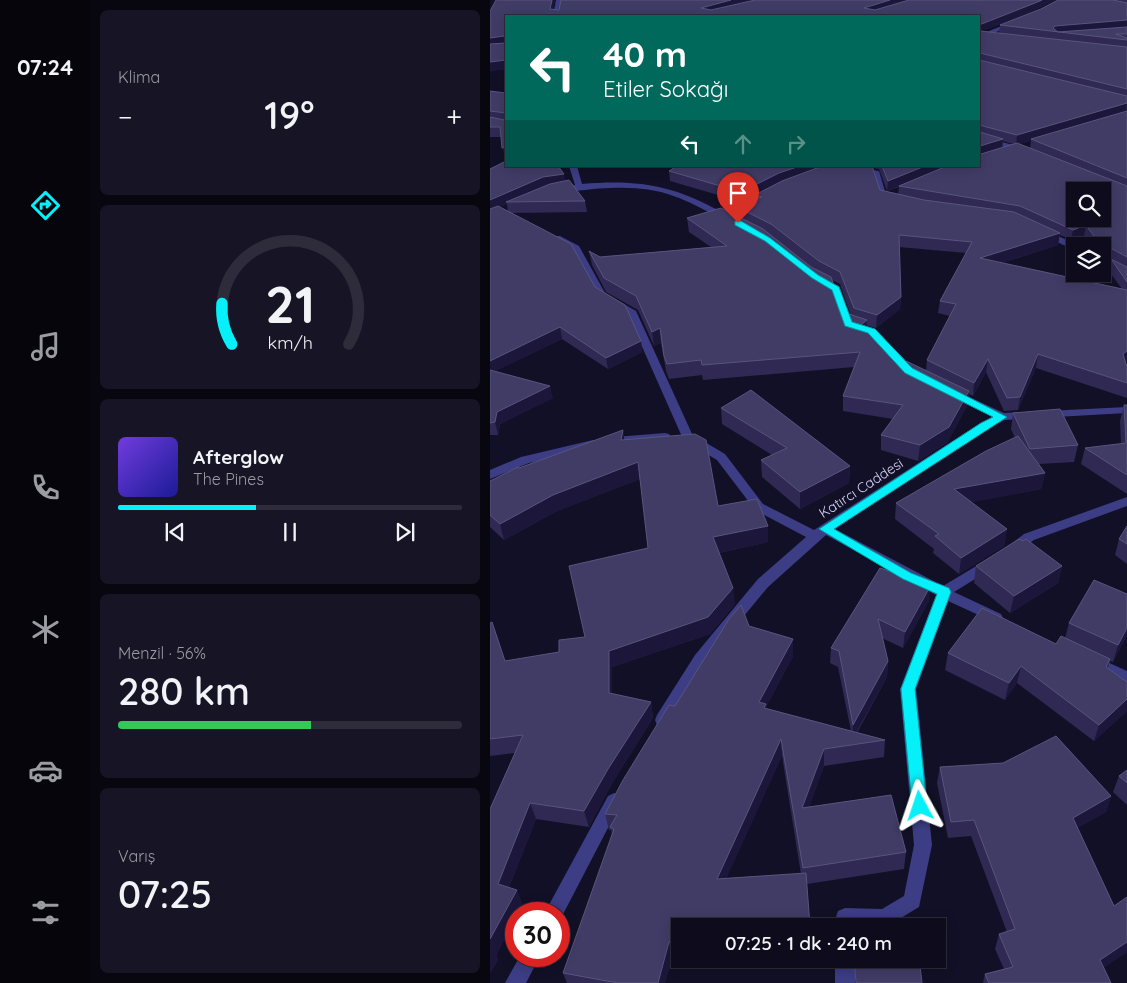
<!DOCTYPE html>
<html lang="tr">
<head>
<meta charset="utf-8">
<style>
	body { margin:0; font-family:Quicksand,sans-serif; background:#171525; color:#f1f3f6; height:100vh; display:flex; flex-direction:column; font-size:19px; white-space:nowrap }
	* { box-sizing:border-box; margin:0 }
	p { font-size:16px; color:#9b9ba3 }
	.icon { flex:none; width:28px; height:28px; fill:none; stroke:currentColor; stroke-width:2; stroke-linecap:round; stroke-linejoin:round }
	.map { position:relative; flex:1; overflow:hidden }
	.panel { display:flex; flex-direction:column; gap:10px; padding:10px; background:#08070f; width:400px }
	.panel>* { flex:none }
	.banner { position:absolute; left:15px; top:15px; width:475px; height:152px; border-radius:0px; box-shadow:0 2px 12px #0003,0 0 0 1px #2e2c3b; background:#00695c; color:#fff; overflow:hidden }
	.buttons { position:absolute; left:576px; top:182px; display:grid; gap:10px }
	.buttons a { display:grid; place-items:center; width:45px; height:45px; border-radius:0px; background:#0e0c1c; box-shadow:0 2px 12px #0003,0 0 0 1px #2e2c3b; font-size:25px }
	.speed { position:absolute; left:15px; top:902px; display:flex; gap:10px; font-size:25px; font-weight:700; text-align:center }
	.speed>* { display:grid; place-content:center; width:65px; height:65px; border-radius:50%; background:#0e0c1c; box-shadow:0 2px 12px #0003,0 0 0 1px #2e2c3b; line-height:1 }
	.speed .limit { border:8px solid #d22; background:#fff; color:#111 }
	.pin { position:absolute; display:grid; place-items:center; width:42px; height:42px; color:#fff; margin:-51px -21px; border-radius:50% 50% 50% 0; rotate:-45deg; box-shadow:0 0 5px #0007 }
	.pin .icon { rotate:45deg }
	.me { position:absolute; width:55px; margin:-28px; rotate:355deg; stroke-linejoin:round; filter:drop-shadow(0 0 4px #0008) }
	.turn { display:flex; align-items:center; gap:18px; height:105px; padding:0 15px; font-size:22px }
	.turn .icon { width:65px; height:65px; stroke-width:2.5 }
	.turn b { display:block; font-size:35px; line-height:42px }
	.lanes { display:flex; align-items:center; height:48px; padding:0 15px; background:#0003; justify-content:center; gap:25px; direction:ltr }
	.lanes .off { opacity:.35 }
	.big { font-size:38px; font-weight:600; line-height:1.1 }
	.panel .card { flex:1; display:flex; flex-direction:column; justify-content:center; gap:8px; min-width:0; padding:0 18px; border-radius:8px; background:#171525 }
	.panel .dial { align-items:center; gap:0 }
	.dial svg { height:130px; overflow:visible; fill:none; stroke:#2e2c3b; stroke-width:7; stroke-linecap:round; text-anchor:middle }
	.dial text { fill:#f1f3f6; stroke:none }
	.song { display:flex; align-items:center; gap:15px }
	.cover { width:60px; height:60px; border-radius:8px; background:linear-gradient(135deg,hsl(260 70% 55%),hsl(240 70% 35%)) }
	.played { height:5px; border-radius:2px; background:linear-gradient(90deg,#06f0fa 40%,#2e2c3b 40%) }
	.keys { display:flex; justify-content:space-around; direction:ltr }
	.heat { display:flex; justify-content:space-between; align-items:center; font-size:28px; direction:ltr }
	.charge { height:8px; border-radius:4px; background:linear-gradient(90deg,#34c759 56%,#2e2c3b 0) }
	.trip { position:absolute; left:181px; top:918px; width:275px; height:50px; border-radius:0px; background:#0e0c1c; box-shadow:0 2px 12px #0003,0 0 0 1px #2e2c3b; font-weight:600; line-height:50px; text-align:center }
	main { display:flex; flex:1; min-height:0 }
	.menu { display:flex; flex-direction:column; width:90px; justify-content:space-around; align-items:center; background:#06050b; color:#9b9ba3 }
	.menu .icon { width:35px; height:35px }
	.menu .selected { color:#06f0fa }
	.menu b { font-size:22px; color:#f1f3f6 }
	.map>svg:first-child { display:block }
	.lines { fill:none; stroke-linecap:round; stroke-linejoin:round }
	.street { fill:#3c3d84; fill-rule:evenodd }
	.wall { fill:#2f2954; fill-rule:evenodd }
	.shaded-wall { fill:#1c173a }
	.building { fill:#413c66; stroke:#59547e; fill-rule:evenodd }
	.route { fill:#06f0fa; stroke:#049ca2 }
	.labels { text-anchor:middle; stroke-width:5; stroke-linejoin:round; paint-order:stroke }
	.street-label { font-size:14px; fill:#d8d6fe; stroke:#121026 }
</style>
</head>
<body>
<main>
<nav class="menu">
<b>07:24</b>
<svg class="icon selected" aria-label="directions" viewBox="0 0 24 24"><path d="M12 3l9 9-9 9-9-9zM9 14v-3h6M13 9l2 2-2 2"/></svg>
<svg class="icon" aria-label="music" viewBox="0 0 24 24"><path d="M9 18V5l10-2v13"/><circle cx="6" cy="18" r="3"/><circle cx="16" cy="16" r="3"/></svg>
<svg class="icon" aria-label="phone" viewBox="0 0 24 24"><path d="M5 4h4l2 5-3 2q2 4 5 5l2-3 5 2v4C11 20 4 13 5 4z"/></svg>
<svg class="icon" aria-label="climate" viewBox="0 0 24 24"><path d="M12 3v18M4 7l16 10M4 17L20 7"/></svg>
<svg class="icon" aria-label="car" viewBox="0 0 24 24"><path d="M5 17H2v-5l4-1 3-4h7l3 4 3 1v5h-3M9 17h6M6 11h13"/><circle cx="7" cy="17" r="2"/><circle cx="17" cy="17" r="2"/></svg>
<svg class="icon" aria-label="filters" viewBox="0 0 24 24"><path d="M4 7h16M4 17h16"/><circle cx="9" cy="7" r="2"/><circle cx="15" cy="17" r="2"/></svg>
</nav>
<section class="panel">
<div class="card"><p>Klima</p>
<div class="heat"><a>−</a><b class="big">19°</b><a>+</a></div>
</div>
<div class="card dial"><svg viewBox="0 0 100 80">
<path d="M14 69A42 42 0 1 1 86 69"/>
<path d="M14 69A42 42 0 0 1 8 44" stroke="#06f0fa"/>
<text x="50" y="56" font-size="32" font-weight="700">21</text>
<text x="50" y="72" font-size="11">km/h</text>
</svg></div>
<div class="card">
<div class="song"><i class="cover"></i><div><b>Afterglow</b><p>The Pines</p></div></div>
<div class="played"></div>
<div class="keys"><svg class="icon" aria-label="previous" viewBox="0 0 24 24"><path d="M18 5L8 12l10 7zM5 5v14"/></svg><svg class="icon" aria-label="pause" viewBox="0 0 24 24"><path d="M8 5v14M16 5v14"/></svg><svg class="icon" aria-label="next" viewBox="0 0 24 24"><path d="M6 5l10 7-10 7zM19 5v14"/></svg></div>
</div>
<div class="card"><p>Menzil · 56%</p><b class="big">280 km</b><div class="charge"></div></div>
<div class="card"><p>Varış</p><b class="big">07:25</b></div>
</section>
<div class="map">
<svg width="637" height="983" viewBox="0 0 637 983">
	<rect width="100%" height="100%" fill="#121026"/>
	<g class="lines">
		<path class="street" d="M66,0h6l-3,16h-6z
			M524,21l2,3 -37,15v-4z
			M489,136l46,12 1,2 -4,2 -43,-12z
			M79,166h8l5,18c47,-4 83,-1 126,21 7,4 17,7 23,13l-7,2c-44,-23 -63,-34 -114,-32 -17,0 -37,5 -54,3v-4l19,-2z
			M366,167l23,4 8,27 -1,2 -7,-2 -7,-23 -16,-4z
			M550,230h6l33,16h-4v4l-3,-1 -32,-15z
			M64,236h6l19,10 26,47 31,18 57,125 -2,2h7l27,16 38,50 51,26 167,-107 12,-6 -45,-22 -2,-2 2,-2h8l48,22 123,-6v6l-123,7 -15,7 -154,102 108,57 40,-24h10l2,3 -2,3 -39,24 47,22 2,4 -2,4 -5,1 -48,-22 -32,88 16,156 -13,62 -28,17 -5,2h-50v-9l2,-6 7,-3 37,1 22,-13 10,-51 -14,-156 36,-94 -110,-60 -58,52 -63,76 -36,62 -6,2 -6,-2 -2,-5 2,-5 38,-60 63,-76 48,-42 -51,-27 -38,-50 -27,-16 -1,-5h-6l-55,-124 -30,-18 -26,-47 -18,-10z
			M612,258l25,13v7l-25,-13z
			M331,277l18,9 13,36 23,7 14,16v4h-8l-14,-16 -23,-7 -12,-36 -16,-10z
			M175,433l4,1 2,3 -2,3 -54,5 -6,-4 6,-4z
			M103,440l4,1 2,3 -2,3 -68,16 -39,16v-9l31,-13z
			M637,497v9l-93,34 -20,14h-10l-2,-3 22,-17z
			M604,656l33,15v13l-38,-18 -2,-4 2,-4z
			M124,793l6,3 2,5 -62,119 -1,-6h-15l64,-118z
			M30,956h20l-14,27h-21z
			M345,959h20v24h-20z"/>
	</g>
	<path class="wall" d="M65,0l-2,9 481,2 -52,20 17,2 1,-8 41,-16 17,-9h69v361l-1,1 1,5v31l-91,-30 -18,42 -14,1 -18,-39 -13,24 -4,-2 -2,12 -20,37 -29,18 -37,-11v-15l12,-16 -50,-8v-15l11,-29 -151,13 -1,-5 -33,4 -3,-8 -5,-28 -7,3 -16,-36 -32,-18 -14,-27 -3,-14 11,6 111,-10 -22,-15 -2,-14 49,-2 -1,-10 21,-7 -1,-3 -13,6 -72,-21 -1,-10 8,-5h302v-150h-473v53l-16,2v-60zM513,141l10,3 -11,4zM541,141l-1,7 -11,-4zM383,168l6,1 8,22 12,-4 -1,7 -18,-4zM570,235l11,5 13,-4 7,10h11l1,10 8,4 -3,10 14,19 -120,-26 56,-18zM409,247l67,6 -26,48 -2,12 12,3 -23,44 -1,10 -22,-6 -38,-35v-4l10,3 24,-19 1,-12zM342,280l8,4 11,31 -8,-3z
		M0,91l16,2v65h-1l-4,-21h-11z
		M0,169l75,12 20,20 2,11 -76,1 84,74 46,54 1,11 -34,17 -46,-30 -67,32 58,27 -53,26 -2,11h-8zM17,204l1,8 -8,-5z
		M634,405h3v89l-46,-30 4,-16 36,-4 -1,-23z
		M231,408l129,58 -1,17 -49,26 -38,-32 -1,-17 11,-5 -50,-31z
		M523,413l65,32 -4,17 -35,2 6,9 -4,16 -70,13 36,27 -3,17 -45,28 -26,-21 1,-4 -39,-30 1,-16 119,-65 -4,-9z
		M133,430l1,10 94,66 50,20v16l-49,11 16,51 -25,30 -98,33v26l39,9 2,16 -42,67 -22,42 -53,-8 -27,68 14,18 -4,9h-3l-20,42 2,4 -8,13v-164l25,-56 -25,3v-133l15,38 54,-9 26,-15 63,-89 -8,-69 -83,32 -53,29 -14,-13v-46l29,-13z
		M637,526v38l-12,-9 4,-16z
		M486,566h86l-4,17 -48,30 -36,-30z
		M390,568l49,33 -26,47 -21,-10 6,23 -1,16 -30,56 28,7 -1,17 -60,9 -15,41 97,45 -2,17 -97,15 -127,42v31l-8,1 -7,25h-98l-4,-10 49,-138 -1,-5h-2l-4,-16 70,-108 74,-80 44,13v17l-27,51v1l85,23 -13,-64 -8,-4 1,-15zM292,756l19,118 -75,4z
		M637,594v41l-14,27 -3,-1 -2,7 19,14v29l-33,30 -77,-58 -12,17 -60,-30 3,-17 108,-9 9,-6 4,-15z
		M450,767l171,29 -5,16 -29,16 50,124 -23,15 7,16h-128l2,-9 19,-5 -9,-20 4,-15 8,-2 -36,-96 -23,2 -11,-55z
		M637,770v35l-14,-13 6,-16z"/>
	<path class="shaded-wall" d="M62,0h3l-3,16 -2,-7z
		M241,0h27l-57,16v-8z
		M400,0h23l-49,16v-8z
		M552,0h14l-22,11 -55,21v-7z
		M637,20v8l-59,5 -15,-2v-3l2,-2z
		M14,36l2,8 -16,3v-9z
		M16,60v9l-16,2v-9z
		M637,103l-1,9 -95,27v2l-15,4 1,-10z
		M513,139l-1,10 -23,7 1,-10z
		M16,147v11h-1l-3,-10z
		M310,166h57l-78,17 -37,19 -1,-10 38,-19z
		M435,166h23l-61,25 1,-10z
		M74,174l2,10 -60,18 1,2 -17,7v-11l53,-23z
		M596,225l-2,11 -13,4 2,-10z
		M570,233l-2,12 -79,25 1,-12z
		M615,245l-2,11 -1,1v-9z
		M411,297l-1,12 -24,19 1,-13z
		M377,320l-1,15 -5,-10z
		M70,327l2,12 -72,35v-13z
		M170,328l1,15 -7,3 -2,-14z
		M151,341l1,11 -34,17 -2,-11z
		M637,351v10l-7,7 3,-14z
		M548,354l-2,14 -18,42 2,-13z
		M498,359l-2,13 -13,24 1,-13z
		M60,386l3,12 -53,26 -2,11 -3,-13 2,-10z
		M479,391l-2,15 -20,37 -29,18 2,-16z
		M133,430l2,16 -4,-6z
		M148,462l3,17 -84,32 -53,29 -4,-16 53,-29z
		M360,466l-1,17 -49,26v-17z
		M555,473l-4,16 -89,17 2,-17z
		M278,526v16l-54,12 -1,-17z
		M517,529l-3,17 -45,28 2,-16z
		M572,566l-4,17 -48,30 4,-17z
		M441,585l-2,16 -26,47 2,-16z
		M243,588l2,16 -25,30 -98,33v42l-3,-16v-42z
		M637,628v7l-14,27 5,-17z
		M303,639v17l-27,51v14l-7,-19z
		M398,661l-1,16 -35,63 1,-15z
		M531,666l-4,17 -12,17 4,-17z
		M637,699v12l-33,30 5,-16z
		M161,702l2,16 -42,67 -22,42 -5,-16 24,-42z
		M291,739l1,17 -63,139 -2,-16z
		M334,749v17l-21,58 -1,-16z
		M621,796l-5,16 -38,21 5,-15z
		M40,803l6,16 -32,80 -6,-15z
		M27,890l6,15 -4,9h-3v4l-20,38 2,4 -8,13v-34z
		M179,942l3,16 -7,25h-7z
		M637,942v10l-33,22 6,-14z"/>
	<path class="building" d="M6,0h56l-2,9 9,1 2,-10h170l-30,8 10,2 44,-10h135l-26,8 11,2 34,-10h133l-7,3 -56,22v-9h-473v44l-16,2v-18l16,-1 -2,-7 -14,2v-27z
		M568,0h55l14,3v17l-72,6 -2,2 5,4 69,-5v7h-11l11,4v2l-127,-15 41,-16z
		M489,27l1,4 147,16v42l-147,-36 -1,1z
		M489,57v3l148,36v7l-110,32 -38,-10 1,7 23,7 -23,7 -1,4z
		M0,91l16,2v54l-4,1 -2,-21h-10v-10l14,3 2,-7 -16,-2z
		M637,111v67l-96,-39z
		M527,143l110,43v71l-22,-12 -3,3v-2h-1l-15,-21 -13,5 -53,-24 -121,-20 48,-20h32v-14l2,2zM585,191h27v28h-27z
		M16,161v5h52l6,8 -21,3 -53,23v-31z
		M187,166h123l-21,7 -38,19 -72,-21z
		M343,166h39l8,24 44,10 90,12 46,21 -80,25 147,32v61l-4,3 4,13v16l-89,-29 -18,43 -13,1 -19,-39 -14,24 -47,-23 29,-56 -16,-3 32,-59 -73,-7 2,62 -24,18 -23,-7 -14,-36 -21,-11 -48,-37 -36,-18 27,-9 -7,-2 27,-14 35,-13z
		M392,166h43l-37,15z
		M79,180l16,21 -79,1 44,-18z
		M8,206l73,38 24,43 30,18 16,36 -35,17 -46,-31 -70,34v-152z
		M231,208l42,21 48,38 20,10 12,35 24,8 -6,5 33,24 10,10v5l2,-3 63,30 -20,36 -29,18 -39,-10 22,-30 -60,-9 17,-44 -158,13 -1,-5 -34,4 -3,-8 -4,-28 -8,4 -16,-36 -32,-18 -15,-27 11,6 127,-11 -40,-28z
		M621,259l16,8v15z
		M0,370l60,16 -53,26 -2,10 -5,1z
		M261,390l99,76 -50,26 -39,-32 26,-12 -66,-40z
		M634,405h3v70l-42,-27 41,-5z
		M570,409l18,36 -48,4 -17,-36z
		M133,430l-2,10 74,-6 11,6 12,66 39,-7 11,27 -55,11 20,51 -25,29 -99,34v42l42,9 -43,67 -24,42 -54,-8 -32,81 19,6 -27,49v-130l33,-74 -33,4v-116l2,-1 13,39 54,-9v-12l26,-3 -16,-71 79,-18 -10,-86 -85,33 -53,29 -10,-9v-34l28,-14 1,1z
		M528,436l27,37 -91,16 53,40 -46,29 -26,-22 4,-2 -43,-31 90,-52z
		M637,526v18l-8,-5z
		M529,539l4,2 3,-2 36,27 -48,30 -38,-30z
		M390,568l51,17 -26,47 -27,-13 10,42 -35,64 -14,-74 -8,-3z
		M604,580l33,14v34l-9,17 -49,-22z
		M251,605l8,21 44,13 -34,63 7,2 -2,4 121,32 -61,9 -22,59 89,-13 15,57 -103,16 -22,-129 -64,140 89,-6 4,53h-130v16h-11l-11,41h-40l-55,-10 51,-144 -4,-2 7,-12 -12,-1 18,-34 46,-75 6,1 54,-87z
		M492,608l74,36 5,-8 49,23 -4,8 21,15v17l-28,26 -78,-59 -12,17 -61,-30z
		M566,736l55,60 -38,22 41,88 13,-9v45l-27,18 11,23h-122l-4,-9 28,-7 -14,-33 16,-5 -41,-109 -23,2 -11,-55 63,-4z
		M637,770v13l-8,-7z
		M430,965l2,18h-66l-1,-13 3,-4z"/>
	<path class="route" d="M245,221h6l29,17 48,37 21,12 13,35 23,7 37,39 95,49 -173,112 77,44 38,15 2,4 -36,97 12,117 -2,5 -5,2 -6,-2 -2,-5 -11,-117 36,-95 -34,-15 -84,-50 162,-106 12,-6 -88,-44 -37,-40 -23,-7 -13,-36 -20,-12 -47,-37 -30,-16z"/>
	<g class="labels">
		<g class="street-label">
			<text transform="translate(371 488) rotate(-33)" y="5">Katırcı Caddesi</text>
		</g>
	</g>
</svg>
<div class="buttons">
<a><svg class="icon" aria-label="search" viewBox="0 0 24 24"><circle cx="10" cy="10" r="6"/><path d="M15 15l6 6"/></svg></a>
<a><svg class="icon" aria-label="layers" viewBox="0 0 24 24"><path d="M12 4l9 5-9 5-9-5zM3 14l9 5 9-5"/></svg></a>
</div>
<div class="speed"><div class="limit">30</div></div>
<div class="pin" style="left:248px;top:223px;background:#d93025"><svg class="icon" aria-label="arrive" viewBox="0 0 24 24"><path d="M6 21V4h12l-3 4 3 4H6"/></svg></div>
<svg class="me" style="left:430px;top:806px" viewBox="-20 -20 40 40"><path d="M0-17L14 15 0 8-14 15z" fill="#06f0fa" stroke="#fff" stroke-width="4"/></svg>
<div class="trip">07:25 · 1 dk · 240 m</div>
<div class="banner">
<div class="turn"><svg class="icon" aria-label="left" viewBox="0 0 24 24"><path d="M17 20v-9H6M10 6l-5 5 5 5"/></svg><div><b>40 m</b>Etiler Sokağı</div></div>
<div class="lanes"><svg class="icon" aria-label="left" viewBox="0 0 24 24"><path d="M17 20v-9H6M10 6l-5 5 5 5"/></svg><svg class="icon off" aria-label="ahead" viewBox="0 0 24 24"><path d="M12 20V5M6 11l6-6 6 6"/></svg><svg class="icon off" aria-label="right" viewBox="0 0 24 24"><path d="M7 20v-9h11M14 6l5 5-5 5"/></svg></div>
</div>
</div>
</main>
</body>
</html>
